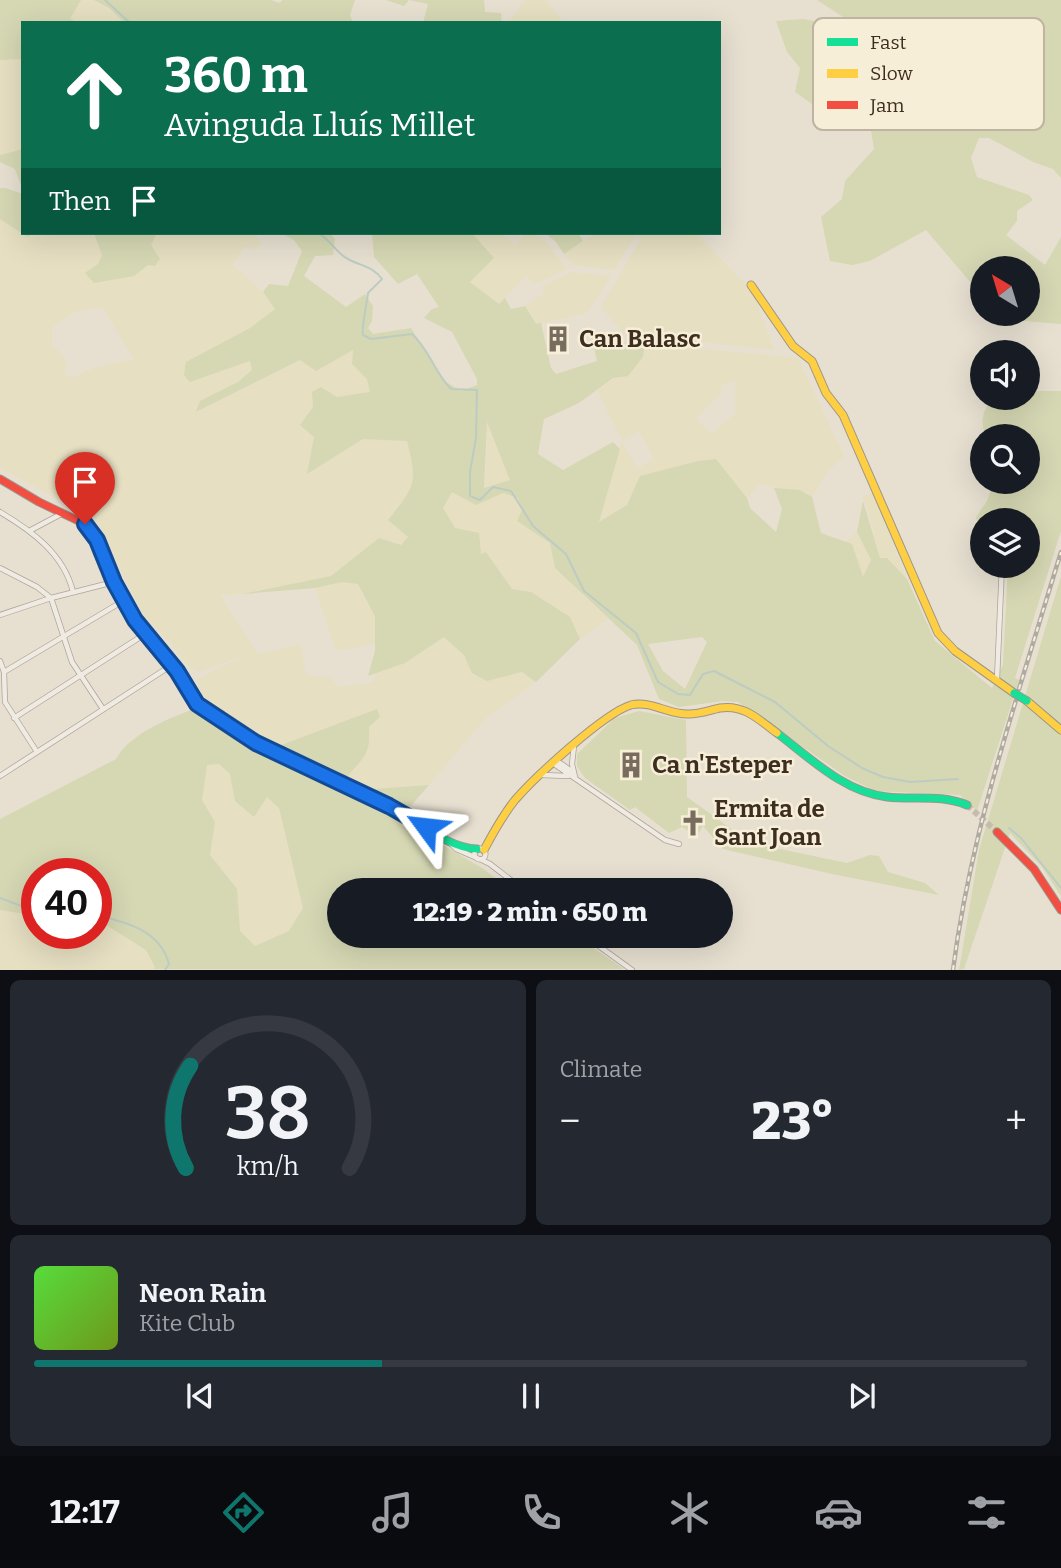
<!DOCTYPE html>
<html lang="en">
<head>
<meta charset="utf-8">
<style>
	body { margin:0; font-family:Bitter,serif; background:#242831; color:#f1f3f6; height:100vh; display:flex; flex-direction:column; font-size:26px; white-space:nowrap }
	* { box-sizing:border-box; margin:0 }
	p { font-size:23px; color:#9ea1a6 }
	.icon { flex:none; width:38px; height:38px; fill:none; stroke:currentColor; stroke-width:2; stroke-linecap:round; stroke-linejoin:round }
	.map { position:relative; height:970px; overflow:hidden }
	.side { display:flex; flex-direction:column; gap:10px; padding:10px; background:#0d0f14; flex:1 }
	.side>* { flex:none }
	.hud { position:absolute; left:21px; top:21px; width:700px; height:214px; border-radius:0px; box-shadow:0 7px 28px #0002; background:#0b6e4f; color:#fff; overflow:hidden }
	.needle { width:46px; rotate:322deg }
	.tools { position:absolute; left:970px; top:256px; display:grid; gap:14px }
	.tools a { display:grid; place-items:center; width:70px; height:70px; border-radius:50%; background:#171b24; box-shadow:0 7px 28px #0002; font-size:35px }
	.speed { position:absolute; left:21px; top:858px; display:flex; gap:14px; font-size:35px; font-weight:700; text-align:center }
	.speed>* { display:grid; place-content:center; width:91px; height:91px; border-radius:50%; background:#171b24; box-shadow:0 7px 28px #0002; line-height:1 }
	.speed .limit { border:10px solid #d22; background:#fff; color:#111 }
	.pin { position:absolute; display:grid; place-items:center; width:60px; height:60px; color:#fff; margin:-72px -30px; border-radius:50% 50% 50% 0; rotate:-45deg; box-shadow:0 0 7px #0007 }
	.pin .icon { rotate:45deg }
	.me { position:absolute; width:77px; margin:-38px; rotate:300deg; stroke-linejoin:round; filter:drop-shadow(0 0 5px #0008) }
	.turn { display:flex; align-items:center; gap:24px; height:147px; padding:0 28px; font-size:32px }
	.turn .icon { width:91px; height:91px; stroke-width:2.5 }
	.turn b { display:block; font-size:49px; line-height:60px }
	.then { display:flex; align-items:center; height:66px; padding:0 28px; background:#0003; gap:14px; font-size:26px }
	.big { font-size:52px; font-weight:800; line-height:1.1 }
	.side .tile { flex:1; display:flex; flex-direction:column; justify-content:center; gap:10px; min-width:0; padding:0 24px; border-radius:10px; background:#242831 }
	.side .dial { align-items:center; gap:0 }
	.dial svg { height:182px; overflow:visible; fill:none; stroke:#363941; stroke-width:7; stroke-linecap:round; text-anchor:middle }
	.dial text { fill:#f1f3f6; stroke:none }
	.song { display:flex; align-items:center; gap:21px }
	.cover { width:84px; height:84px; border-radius:10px; background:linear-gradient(135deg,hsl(110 70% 55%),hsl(80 70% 35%)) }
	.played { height:7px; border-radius:4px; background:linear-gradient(90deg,#0f766e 35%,#363941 35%) }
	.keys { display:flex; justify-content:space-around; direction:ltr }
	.heat { display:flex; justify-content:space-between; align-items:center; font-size:38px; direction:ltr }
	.side .tiles { flex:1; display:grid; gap:10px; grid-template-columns:1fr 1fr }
	.tile:last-child { grid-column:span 2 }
	.trip { position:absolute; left:327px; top:878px; width:406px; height:70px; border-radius:35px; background:#171b24; box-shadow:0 7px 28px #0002; font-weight:800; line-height:70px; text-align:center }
	.menu { display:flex; height:112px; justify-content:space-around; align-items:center; background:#090b0e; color:#9ea1a6 }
	.menu .icon { width:49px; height:49px }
	.menu .active { color:#0f766e }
	.menu b { font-size:32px; color:#f1f3f6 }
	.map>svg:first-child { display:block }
	.farmland { fill:#e6dfc2; fill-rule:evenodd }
	.green { fill:#d6d7b3; fill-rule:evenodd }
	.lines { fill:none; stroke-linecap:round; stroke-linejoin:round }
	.stream { stroke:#bcccc2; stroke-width:2 }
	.secondary-tunnel { stroke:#c5bcae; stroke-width:6; stroke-dasharray:6 3; stroke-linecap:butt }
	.street-casing { stroke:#ada599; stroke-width:6 }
	.fast-casing { stroke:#9c958a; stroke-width:9 }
	.slow-casing { stroke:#9c958a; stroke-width:9 }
	.jam-casing { stroke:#9c958a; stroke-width:9 }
	.street { stroke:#efebe3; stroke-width:4.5 }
	.fast { stroke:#16e098; stroke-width:7 }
	.slow { stroke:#ffcf43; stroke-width:7 }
	.jam { stroke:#f24e42; stroke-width:7 }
	.rail-casing { stroke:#afaaa2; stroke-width:4.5 }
	.rail { stroke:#f7eed8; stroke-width:2; stroke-dasharray:5; stroke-linecap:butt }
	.fast-bridge-casing { stroke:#9c958a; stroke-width:9; stroke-linecap:butt }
	.fast-bridge { stroke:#16e098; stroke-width:7 }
	.route-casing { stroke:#114b97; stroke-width:18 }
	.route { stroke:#1a73e8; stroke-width:12 }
	.labels { text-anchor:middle; stroke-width:5; stroke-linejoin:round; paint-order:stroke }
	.poi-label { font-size:24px; font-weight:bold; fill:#3d2e20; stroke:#f7eed8; text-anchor:start }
	.key { fill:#f7eed8; stroke:#bfb4a1; stroke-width:2 }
	.key-label { font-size:19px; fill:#3d2e20 }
</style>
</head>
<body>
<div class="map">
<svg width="1061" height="970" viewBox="0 0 1061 970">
	<rect width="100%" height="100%" fill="#e7e0d1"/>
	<path class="farmland" d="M81,0h13l15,8 16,15h-46l-9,-4z
		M525,0h21l18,23h-56z
		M4,59h19v90l-23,6v-95z
		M0,219l26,18 8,-4h60l8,22 -4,9 21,14 15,-2 14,-11 3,-20 6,-12h97l8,11 -9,5 -8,-2 -12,18 30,27 12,17 -25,19 -64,34 4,20 61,-21 1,9 -14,12 -38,19 -3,11 104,-52 15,11 37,-22 -1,15 16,15 3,14 -35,4 -15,-10 -8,20 1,30 -6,36 55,-34 44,2 7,28 -2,21 -24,30 20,17 -7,8 -22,-7 -48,38 -88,18 -23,1 38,59 42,-10 6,31 23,2 10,9 35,-3 2,-10 29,-10 39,-27 20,19 9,18 49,-2 14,11 -51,37 -56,66 -56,4 -27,-12 24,-38 -1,-12 8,-18 -101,38 -73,-48 -6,-20 49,-24 -48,17 -8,-4 -24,-30 -23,-23 -47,-96 -96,-51zM102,307l32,52 -38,8 -25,11 -6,-5 1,-13 -14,-16v-16l23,-16z
		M472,233h28l15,11 12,-11h7l14,11 19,25 -33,15 -9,-7 -26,27 -29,-22 24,-24z
		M596,233h100l57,59 21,58 -150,-16 -23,-27 40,-69 -5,-3 -22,35 -41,-5 -9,-11z
		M572,272l39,4 -24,37 -51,12 -11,-19 19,-13 -2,-7z
		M645,343l153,15 46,98 -17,16 -15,25 -12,-7 -18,-1 -23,-5 -12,14 -31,-39 -18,2 -58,15 -13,29 -28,18 23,-82 -25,-50 46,-34zM735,381v32l-23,21 -16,-15 25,-26 1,-8zM639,431l15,28 -17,9 -15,-27z
		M487,420l24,60 -28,8 3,-11z
		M452,491l24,14 26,-12 16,5 4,12 -5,11 33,22 5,25 53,51 -28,20 -10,-22 -39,-25 -19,-3 -26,-37 -5,2 -26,-26 -12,-20z
		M873,493l34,86 -20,-21h-7l-13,-51 -5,-10z
		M857,532l14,27 -8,19 -11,-34 -6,-2z
		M342,582l16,2 17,32v28l-39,7 -21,-63z
		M219,764l11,10 5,27 19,15 13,-19 12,11 24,100 -14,23 -34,15 -19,-17 1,-40 -27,-34 5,-33 -13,-22 4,-35z
		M0,910l37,6v17h59v-10l10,2 41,25 8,17 -2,3h-153z"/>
	<path class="green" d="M0,0h81l-11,19 9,4h-56v36l-23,1z
		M94,0h177l8,3 4,-3h72l-5,15 3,8h-228l-16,-15z
		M386,0h98l1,12 16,1 1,10h-79l5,-19 -19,-4 -5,6z
		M817,0h244v178l-8,-9 -20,-7 -44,-24h-10l-8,20 6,19 52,18 4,5 -16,11v10l-11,14 39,30 16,-28v87l-60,-5 -5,-6h31v-45h-45v28l-56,-66 -56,31 -18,4 -22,-4 -9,-44 21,-18 3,-18 29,-32 -4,-25 -19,-18 -29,5 -27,-19 5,-24 -13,-16 -11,-31 27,-2 60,11z
		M23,149v42l-8,-22 -15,-7v-7z
		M0,188h5l18,6v39h11l-7,4 -27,-18z
		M94,233h63l-6,12 9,14 -5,7 -7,-1 -14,11 -40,7 -9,-10 13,-9 4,-9z
		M280,233h50l5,6 -2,16 -18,1 -11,20 42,31 19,-13 8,12 -1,15 -4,7 5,6 38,-6 32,52 18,11 16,-6v-6l-25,-47 -28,-14 8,-9 7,-2 -22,-33 -19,10 -24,-27 -2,-24h100l22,25 -24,24 29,22 6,-6 6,11 14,-3 11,18 5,-1 10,45 5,6 41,-13 -4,-18h52l-2,14 -15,19 -15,2 -34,25 -35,16 -6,35 25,16 50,-28 7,7 -21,73 28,-17 13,-29 58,-15 18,-2 31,39 3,10 26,24 6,-23 -8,-21 26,2 12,7 9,36 31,11 11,33 8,-17 -14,-28 6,-31 17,57h7l20,21 28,62 57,47 11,-23 5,-100h19v-45h-8l-1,-5 -13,-7 -8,2 -8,10h-7v7l-4,-4 -2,-6 11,-16 7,-20h33v-45h-40c-9,-12 -3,-27 5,-39h35v-6h34v140l-46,147 4,2 -42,131 -17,-16 -85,-4 -30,-15 -107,-74 -15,-1 -44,6 -20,-8 -22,-54 -82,-77 -5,-25 -33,-22 5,-11 -4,-12 -15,-5 -27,12 -24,-13 -9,16 12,20 24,5 2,21 5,-2 26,37 19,3 39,25 10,22 -44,43 -14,-10 -35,9 -15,-8 -8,-18 -20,-18 -39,26 -37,13 7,-25v-35l-17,-32 -16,-2 -27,6 -72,6 88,-18 48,-38 22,7 7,-8 -20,-17c27,-34 30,-36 19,-79l-44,-2 -56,35 7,-37 -14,-12 13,-18 -1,-15 9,-5 16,10 33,-5 -3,-13 -15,-15 1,-14 -37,21 -16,-11 -104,52 4,-11 38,-19 14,-12 -2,-9 -60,21 -6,-7 2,-13 64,-34 25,-19 -12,-17 6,-8 19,2 14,-35 -8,-11zM487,422l23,58 -26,8zM702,637l5,5 -22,47 -22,-18 -15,-27z
		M545,233h33l5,8 -19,13 -9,-13z
		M1061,576v320l-19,-29 -32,-34 -46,136 -5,1 20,-120z
		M197,708l38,29 38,19 3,-9 101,-38 3,8 -11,10c2,29 -6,30 -22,50l26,12 56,-4 -20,23 -24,-6 17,19 80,47 31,23h-173v45h236l48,33h-471l2,-2 -9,-17 -40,-25 -10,-2v-50h-59v43l-37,-6v-91l116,-60c13,-25 55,-42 81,-51zM219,764l11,10 5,27 19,16 13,-20 12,11 24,100 -14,23 -34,15 -15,-15 -3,-42 -27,-34 5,-33 -13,-22 5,-35z
		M639,711l47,9 1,77 64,46 96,20 23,-8 9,1 9,16 37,11 14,12 -107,-21 -109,-25 -20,-23 -6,10 -15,-9 -13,6 -34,-26 -5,3 -45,-32 -8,-12v-12l38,-36z"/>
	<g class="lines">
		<path class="stream" d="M105,0l25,23
			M318,233c13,7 19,21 30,26 13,7 26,8 34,20l-14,14c-1,10 -7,36 -5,42l8,4 41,-5c17,15 23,39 39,55l26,1 -1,48 -6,34v24l10,4 13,-13 18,4 22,35 33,28 18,37 52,42 22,49 20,12 12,1 13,-21 11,-3 61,31 53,44 34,22 21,9 27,5 48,-3
			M1009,828l12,10 40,50
			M0,898l24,9 13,2
			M96,915c30,7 64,15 73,49l-4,6"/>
		<path class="secondary-tunnel" d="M967,805l30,27"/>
		<g class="street-casing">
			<path id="street" d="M0,512c32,19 64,42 73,80
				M997,520l8,-4 6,4
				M31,530l32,-17
				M0,568l37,19 14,11 21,64 31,47
				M0,615l51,-17 63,-16
				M0,661l4,11 1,30 32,50
				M4,672l119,-71
				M997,679l5,-114
				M14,718l131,-84
				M574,746l-2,18 3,13
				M557,761l16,11
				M554,764l111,76 14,4
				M541,775l27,1
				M0,776l172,-111
				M448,841l8,8 21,9
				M474.5 854a5.5 5.5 0 1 1 11 0a5.5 5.5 0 1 1-11 0Z
				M480,859l10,5 35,27
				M585,936l47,34"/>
		</g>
		<g class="fast-casing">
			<path id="fast" d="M188,689c14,23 43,40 66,53 42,25 89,41 132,63 26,12 62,44 91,44
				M777,733c33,25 67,59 110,64 28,3 54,-3 80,8"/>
		</g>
		<g class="slow-casing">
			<path id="slow" d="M751,285l42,61 19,15 14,32 17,22 95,218 17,18 59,42
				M1027,701l34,29
				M484,850c9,-17 19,-35 31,-50 19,-22 89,-87 116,-95 19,-5 38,10 58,9 11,0 21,-4 31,-6 24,-4 39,12 57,25"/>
		</g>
		<g class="jam-casing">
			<path id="jam" d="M0,479l39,23 46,22 6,6 37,80 49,61 11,18
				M997,832l37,37 27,41"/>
		</g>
		<use href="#street" class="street"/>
		<use href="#fast" class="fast"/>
		<use href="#slow" class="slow"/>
		<use href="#jam" class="jam"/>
		<g class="rail-casing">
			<path id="rail" d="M1019,689l42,-137
				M953,970c12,-93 36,-181 63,-270"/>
		</g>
		<use href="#rail" class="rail"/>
		<g class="fast-bridge-casing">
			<path id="fast-bridge" d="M1014,693l13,8"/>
		</g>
		<use href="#fast-bridge" class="fast-bridge"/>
	</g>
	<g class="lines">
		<g class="route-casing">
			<path id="route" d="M85,524l12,16 17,42 21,38 42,51 20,33 59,39 133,63 37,21"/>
		</g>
		<use href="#route" class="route"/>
	</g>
	<defs>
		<g id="building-bare" transform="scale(2.1)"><path d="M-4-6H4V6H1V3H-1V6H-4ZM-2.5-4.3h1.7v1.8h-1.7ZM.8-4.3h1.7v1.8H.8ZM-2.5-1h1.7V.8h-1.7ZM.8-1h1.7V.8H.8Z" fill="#786c5e" stroke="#f7eed8" stroke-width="2.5" paint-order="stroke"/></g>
		<g id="church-bare" transform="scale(2.1)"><path d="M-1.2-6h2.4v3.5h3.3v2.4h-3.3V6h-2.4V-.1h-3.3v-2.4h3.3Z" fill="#786c5e" stroke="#f7eed8" stroke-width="2.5" paint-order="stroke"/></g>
	</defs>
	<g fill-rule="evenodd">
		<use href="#building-bare" x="558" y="339"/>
		<use href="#building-bare" x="631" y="765"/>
		<use href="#church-bare" x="693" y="823"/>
	</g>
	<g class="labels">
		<g class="poi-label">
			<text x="579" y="347">Can Balasc</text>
			<text x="652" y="773">Ca n'Esteper</text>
			<text x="714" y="817">Ermita de<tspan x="714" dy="28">Sant Joan</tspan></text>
		</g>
	</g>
	<rect x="813" y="18" width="231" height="112" rx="10" class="key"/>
	<rect x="827" y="38" width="31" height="8" fill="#16e098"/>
	<rect x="827" y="69" width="31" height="9" fill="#ffcf43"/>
	<rect x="827" y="101" width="31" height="8" fill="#f24e42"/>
	<g class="key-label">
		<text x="870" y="49">Fast</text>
		<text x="870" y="80">Slow</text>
		<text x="870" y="112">Jam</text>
	</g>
</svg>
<div class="tools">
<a><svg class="needle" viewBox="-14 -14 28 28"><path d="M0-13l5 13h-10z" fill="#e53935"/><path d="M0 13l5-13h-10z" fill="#9ea1a6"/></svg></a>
<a><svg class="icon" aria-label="sound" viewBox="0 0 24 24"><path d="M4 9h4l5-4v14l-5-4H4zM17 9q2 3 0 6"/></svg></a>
<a><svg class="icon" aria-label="search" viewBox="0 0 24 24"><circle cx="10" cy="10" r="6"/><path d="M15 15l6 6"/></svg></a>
<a><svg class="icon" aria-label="layers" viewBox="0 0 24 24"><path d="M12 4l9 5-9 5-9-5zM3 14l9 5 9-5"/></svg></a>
</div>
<div class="speed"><div class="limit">40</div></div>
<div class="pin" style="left:85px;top:524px;background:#d93025"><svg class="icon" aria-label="arrive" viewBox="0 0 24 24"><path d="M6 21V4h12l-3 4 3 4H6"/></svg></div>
<svg class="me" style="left:426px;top:827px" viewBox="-20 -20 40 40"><path d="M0-17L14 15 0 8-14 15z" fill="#1a73e8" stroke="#fff" stroke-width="4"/></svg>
<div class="trip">12:19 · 2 min · 650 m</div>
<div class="hud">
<div class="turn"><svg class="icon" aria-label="ahead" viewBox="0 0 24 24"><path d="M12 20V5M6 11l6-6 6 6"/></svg><div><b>360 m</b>Avinguda Lluís Millet</div></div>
<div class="then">Then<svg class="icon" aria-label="arrive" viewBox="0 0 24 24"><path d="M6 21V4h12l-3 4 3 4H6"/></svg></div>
</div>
</div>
<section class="side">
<div class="tiles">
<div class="tile dial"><svg viewBox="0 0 100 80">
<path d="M14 69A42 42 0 1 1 86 69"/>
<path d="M14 69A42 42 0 0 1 16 24" stroke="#0f766e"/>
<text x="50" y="56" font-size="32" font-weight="700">38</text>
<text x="50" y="72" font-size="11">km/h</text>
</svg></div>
<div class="tile"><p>Climate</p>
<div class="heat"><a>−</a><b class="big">23°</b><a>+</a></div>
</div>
<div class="tile">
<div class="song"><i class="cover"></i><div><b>Neon Rain</b><p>Kite Club</p></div></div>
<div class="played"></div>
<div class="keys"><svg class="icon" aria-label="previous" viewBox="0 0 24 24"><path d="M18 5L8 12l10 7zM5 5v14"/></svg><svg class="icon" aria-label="pause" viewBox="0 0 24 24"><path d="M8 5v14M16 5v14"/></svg><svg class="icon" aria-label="next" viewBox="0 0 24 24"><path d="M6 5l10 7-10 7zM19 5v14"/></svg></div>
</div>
</div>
</section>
<nav class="menu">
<b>12:17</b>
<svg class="icon active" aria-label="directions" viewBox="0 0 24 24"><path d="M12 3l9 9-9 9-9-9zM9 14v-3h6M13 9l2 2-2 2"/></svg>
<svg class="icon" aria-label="music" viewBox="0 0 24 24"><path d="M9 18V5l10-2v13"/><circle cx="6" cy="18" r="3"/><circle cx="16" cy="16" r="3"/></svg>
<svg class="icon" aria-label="phone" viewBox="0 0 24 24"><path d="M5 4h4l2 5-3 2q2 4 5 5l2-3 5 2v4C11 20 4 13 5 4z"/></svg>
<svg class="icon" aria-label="climate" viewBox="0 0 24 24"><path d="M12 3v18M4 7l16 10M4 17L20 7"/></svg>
<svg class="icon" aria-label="car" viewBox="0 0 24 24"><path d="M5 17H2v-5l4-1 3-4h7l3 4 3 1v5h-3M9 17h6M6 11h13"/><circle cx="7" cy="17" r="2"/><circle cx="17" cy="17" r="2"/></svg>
<svg class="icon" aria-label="filters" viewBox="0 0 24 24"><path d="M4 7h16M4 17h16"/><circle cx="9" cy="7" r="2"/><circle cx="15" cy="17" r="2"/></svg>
</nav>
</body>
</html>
